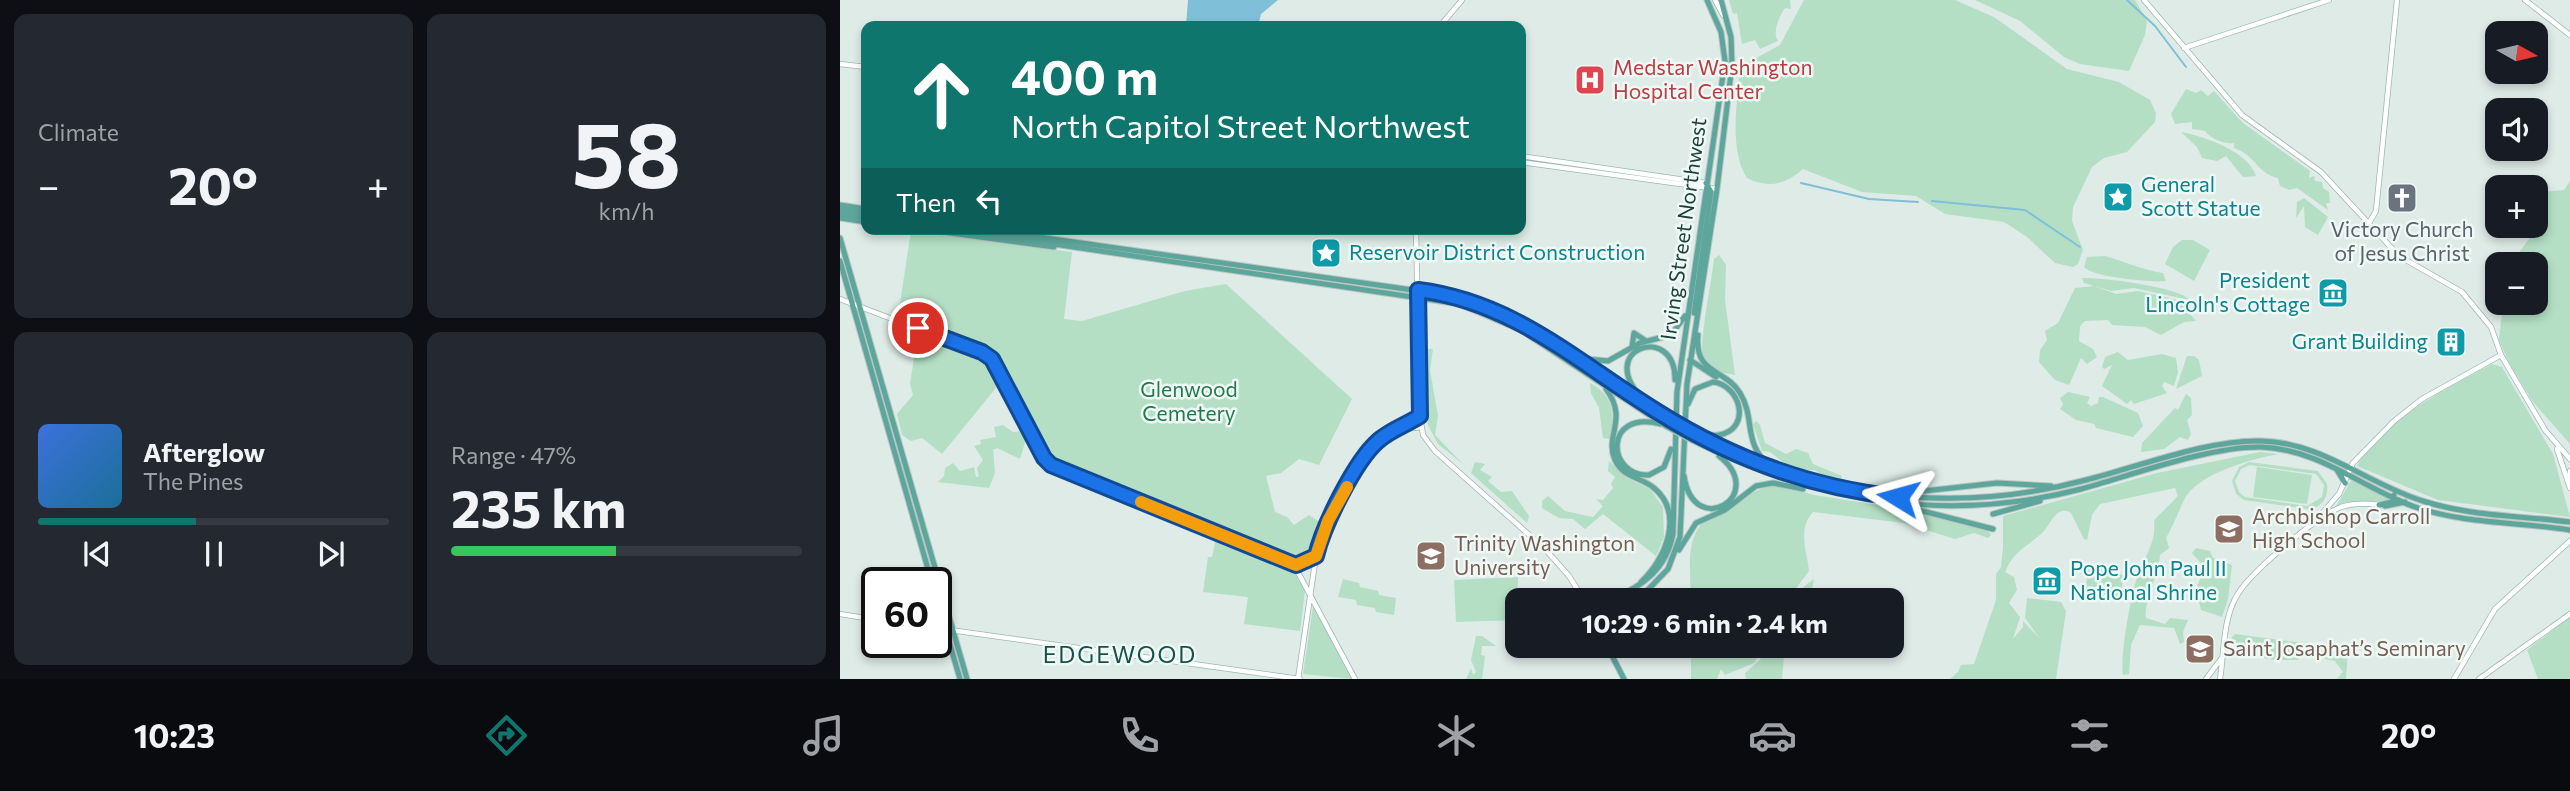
<!DOCTYPE html>
<html lang="en">
<head>
<meta charset="utf-8">
<style>
	body { margin:0; font-family:Commissioner,sans-serif; background:#242831; color:#f1f3f6; height:100vh; display:flex; flex-direction:column; font-size:26px; white-space:nowrap }
	* { box-sizing:border-box; margin:0 }
	p { font-size:23px; color:#9ea1a6 }
	.icon { flex:none; width:38px; height:38px; fill:none; stroke:currentColor; stroke-width:2; stroke-linecap:round; stroke-linejoin:round }
	.map { position:relative; flex:1; overflow:hidden }
	.side { display:flex; flex-direction:column; gap:14px; padding:14px; background:#0d0f14; width:840px }
	.side>* { flex:none }
	.hud { position:absolute; left:21px; top:21px; width:665px; height:214px; border-radius:14px; box-shadow:0 4px 10px #0003; background:#0f766e; color:#fff; overflow:hidden }
	.needle { width:46px; rotate:98deg }
	.fabs { position:absolute; left:1645px; top:21px; display:grid; gap:14px }
	.fabs a { display:grid; place-items:center; width:63px; height:63px; border-radius:14px; background:#171b24; box-shadow:0 4px 10px #0003; font-size:35px }
	.speed { position:absolute; left:21px; top:567px; display:flex; gap:14px; font-size:35px; font-weight:700; text-align:center }
	.speed>* { display:grid; place-content:center; width:91px; height:91px; border-radius:50%; background:#171b24; box-shadow:0 4px 10px #0003; line-height:1 }
	.speed .limit { border:4px solid #111; border-radius:10px; background:#fff; color:#111 }
	.pin { position:absolute; display:grid; place-items:center; width:60px; height:60px; color:#fff; margin:-30px; border:4px solid #fff; border-radius:50%; box-shadow:0 2px 7px #0007 }
	.me { position:absolute; width:77px; margin:-38px; rotate:278deg; stroke-linejoin:round; filter:drop-shadow(0 0 5px #0008) }
	.turn { display:flex; align-items:center; gap:24px; height:147px; padding:0 35px; font-size:32px }
	.turn .icon { width:91px; height:91px; stroke-width:2.5 }
	.turn b { display:block; font-size:49px; line-height:60px }
	.then { display:flex; align-items:center; height:66px; padding:0 35px; background:#0003; gap:14px; font-size:26px }
	.big { font-size:52px; font-weight:700; line-height:1.1 }
	.side .card { flex:1; display:flex; flex-direction:column; justify-content:center; gap:10px; min-width:0; padding:0 24px; border-radius:14px; background:#242831 }
	.side .dial { align-items:center; gap:0 }
	.dial b { font-size:91px; line-height:1 }
	.song { display:flex; align-items:center; gap:21px }
	.cover { width:84px; height:84px; border-radius:10px; background:linear-gradient(135deg,hsl(220 70% 55%),hsl(200 70% 35%)) }
	.played { height:7px; border-radius:4px; background:linear-gradient(90deg,#0f766e 45%,#363941 45%) }
	.keys { display:flex; justify-content:space-around; direction:ltr }
	.heat { display:flex; justify-content:space-between; align-items:center; font-size:38px; direction:ltr }
	.charge { height:10px; border-radius:5px; background:linear-gradient(90deg,#34c759 47%,#363941 0) }
	.side .tiles { flex:1; display:grid; gap:14px; grid-template-columns:repeat(2,1fr) }
	.trip { position:absolute; left:665px; top:588px; width:399px; height:70px; border-radius:14px; background:#171b24; box-shadow:0 4px 10px #0003; font-weight:700; line-height:70px; text-align:center }
	.tab-bar { display:flex; height:112px; justify-content:space-around; align-items:center; background:#090b0e; color:#9ea1a6 }
	.tab-bar .icon { width:49px; height:49px }
	.tab-bar .selected { color:#0f766e }
	.tab-bar b { font-size:32px; color:#f1f3f6 }
	main { display:flex; flex:1; min-height:0 }
	.map>svg:first-child { display:block }
	.green { fill:#b4dfc5; fill-rule:evenodd }
	.water { fill:#7fbfd8 }
	.lines { fill:none; stroke-linecap:round; stroke-linejoin:round }
	.stream { stroke:#7fbfd8; stroke-width:2 }
	.secondary-casing { stroke:#9bb8b1; stroke-width:6 }
	.primary-casing { stroke:#bbc5c3; stroke-width:7 }
	.secondary { stroke:#fff; stroke-width:4.5 }
	.primary { stroke:#5da69c; stroke-width:5 }
	.primary-bridge-casing { stroke:#bbc5c3; stroke-width:7; stroke-linecap:butt }
	.primary-bridge { stroke:#5da69c; stroke-width:5 }
	.route-casing { stroke:#114b97; stroke-width:18 }
	.route { stroke:#1a73e8; stroke-width:12 }
	.slow { stroke:#f59e0b; stroke-width:12 }
	.labels { text-anchor:middle; stroke-width:5; stroke-linejoin:round; paint-order:stroke }
	.health-label { font-size:21px; fill:#be3a42; stroke:#eef8f4; text-anchor:start }
	.culture-label { font-size:21px; fill:#0d838f; stroke:#eef8f4; text-anchor:start }
	.street-label { font-size:21px; fill:#1d3d38; stroke:#eef8f4 }
	.worship-label { font-size:21px; fill:#5b616d; stroke:#eef8f4 }
	.park-label { font-size:21px; fill:#23784e; stroke:#eef8f4 }
	.education-label { font-size:21px; fill:#785e54; stroke:#eef8f4; text-anchor:start }
	.neighbourhood-label { font-size:23px; letter-spacing:2px; fill:#17514a; stroke:#eef8f4 }
</style>
</head>
<body>
<main>
<section class="side">
<div class="tiles">
<div class="card"><p>Climate</p>
<div class="heat"><a>−</a><b class="big">20°</b><a>+</a></div>
</div>
<div class="card dial"><b>58</b><p>km/h</p></div>
<div class="card">
<div class="song"><i class="cover"></i><div><b>Afterglow</b><p>The Pines</p></div></div>
<div class="played"></div>
<div class="keys"><svg class="icon" aria-label="previous" viewBox="0 0 24 24"><path d="M18 5L8 12l10 7zM5 5v14"/></svg><svg class="icon" aria-label="pause" viewBox="0 0 24 24"><path d="M8 5v14M16 5v14"/></svg><svg class="icon" aria-label="next" viewBox="0 0 24 24"><path d="M6 5l10 7-10 7zM19 5v14"/></svg></div>
</div>
<div class="card"><p>Range · 47%</p><b class="big">235 km</b><div class="charge"></div></div>
</div>
</section>
<div class="map">
<svg width="1730" height="679" viewBox="0 0 1730 679">
	<rect width="100%" height="100%" fill="#deebe7"/>
	<path class="green" d="M889,0h61l1,9 -6,-1c-6,9 -13,23 -7,33l-18,8 -5,-9 -13,4 -5,-31 -4,1z
		M964,0h151l39,17 73,52 52,13 31,18 6,13 -1,9 -28,30 -23,6 -12,9 -19,40 -1,14 11,29 -5,14 -5,3 -18,-4 -28,-26 -23,-15 -59,-8 -29,-18 -54,-4 -59,-23c-17,15 -35,20 -56,9 -19,-30 -9,-78 -7,-111l40,-22z
		M1135,0h160l12,21 -2,14 -16,36 -49,-7 -16,-7 -44,-36z
		M1346,89l10,4 5,-3 7,6 6,-5 29,32 67,48 -1,7 5,-2 1,5 7,1 1,6 6,4 1,11h-4l2,7 -31,-22 -8,2 -9,-4 -2,-8c-21,-4 -22,-23 -44,-30v-5c-8,2 -25,-5 -29,-12l-13,-2v-7l-17,2 -4,-10z
		M1341,132c23,4 68,20 75,44l-13,1 -17,-21 -9,5 -15,-3 -5,-11z
		M1730,181v263l-37,-42 -25,-41 -9,-21 4,-37h33v-39h-28v-6h7l22,-30 4,-36 23,-2z
		M1464,198l24,19 -10,18 -13,-8 -1,-21 -8,12 1,-16z
		M71,231l161,21 -8,67 18,2 103,-30 41,-7 126,115 -33,66 -20,-6 -18,14 -15,3 9,36 12,5 7,8 15,-10 12,8 -11,29 -18,6 -241,-97 -52,-100 -8,-8 -93,-37z
		M1342,240h11l17,10 -16,31 -29,-17 8,-17z
		M879,255l7,10 -1,35 10,75 -17,-3 -16,-16c0,-33 8,-64 12,-97z
		M1265,256c20,6 39,14 58,17l3,8c-13,2 -74,-4 -82,-14l3,-10z
		M1242,278c19,-1 98,9 108,22l-56,-12 -23,3 -27,-8z
		M1254,286l22,8 22,-3 40,9 18,21 -12,1 -23,13 -16,-8 -33,-2 -4,-5 -23,1 -5,5 -1,15 14,8 4,8 -10,7 -6,-6 -12,27 -14,-5 -16,-18 1,-12 7,-10 -2,-9 13,-8 17,-35z
		M78,333c34,13 65,16 82,50l-58,71 -20,-16 -11,3 -9,-6 -5,-21 16,-19 -3,-11z
		M588,349h5l-3,21 8,46 -3,19 28,29 -25,-20 -10,-19 -3,-58z
		M1278,352l10,8 34,-6 14,4 2,14 -4,14 -10,-4 -2,4 5,7 -33,11 -3,-4 -4,4 -25,-18 10,-21 -8,4 -2,-2 3,-10z
		M1347,356h7l5,4 3,16 -26,13z
		M1652,364l10,3 51,87 17,63 -132,-17 -81,-34c21,-44 93,-79 135,-102z
		M750,383c23,11 26,33 20,56l-7,-1 -4,-30 -8,-15z
		M1228,392l22,5 -3,6 4,3 7,-3 1,-6h4l35,16 5,13 -10,11 -37,-9 -2,-4 -18,-4 -16,-11 3,-5 -3,-6z
		M1346,394l5,4 1,17 -5,5 4,14 -3,6 -8,-3 -16,12 -23,3 1,-9 33,-35 3,2z
		M916,421l4,4 5,18 21,11 10,-5 12,4 5,11 29,12 -1,3h-14l-12,-9h-22l-23,-18 -8,-1 -9,-27z
		M163,425l10,7 8,-1 5,8 -6,20 -23,-11 -4,2 2,23 -6,15 -51,-6 6,-6 1,-8 8,-5 7,8 14,-4 2,10 3,-1 -2,-8 6,-8 -9,-14 7,-2 -1,-4 16,-3 -2,-10z
		M1420,452l19,2c-25,4 -83,20 -95,46 -6,13 -11,26 -18,38l3,10 -9,7c-1,19 -17,49 -14,63l19,6 5,-6 18,2 -5,12 1,10 -4,2 -6,-16 -34,-3 -9,20 -2,29 -6,1c-3,-19 7,-74 13,-94 6,-23 21,-36 18,-61l24,-24 -3,-8 -75,16 -8,11 -5,25 -3,-1 -13,-26c-14,-9 -20,11 -28,19 -17,16 -28,17 -38,40l9,5 3,13 -8,13 11,14 -7,22 10,-12v-6l17,18 -15,-21 2,-20 34,4 5,9 -10,68h-106l8,-7 3,-7 13,-1 22,-64v-26l5,-7 2,-19v-32l154,-43z
		M769,461l18,17 23,11 13,18 1,30 -8,19 -53,-42 -18,15 -12,-10 -14,-1 -17,-10v-7l6,-5 17,15 28,6 10,-11 -7,-7 7,1 10,-12 -2,-4 4,-7 -7,-6z
		M635,462l10,2 -5,6 12,7 -4,4 13,11 11,-1 17,25 -2,7 -56,-50z
		M1409,462l69,9 9,13c2,14 -6,24 -19,25l-64,-9 -8,-6 -4,-13 7,-14zM1410,465l66,9 8,11 -2,12 -15,9 -62,-9 -6,-5 -4,-11 6,-12z
		M1417,467l55,8 -5,29 -54,-7z
		M1512,479l39,20 -2,2 -32,1 -22,6z
		M937,485l37,10 96,15 78,21 3,4 -3,3 -14,-5 -19,6 -51,-16 -91,-11c-16,18 -6,38 -4,59l-15,20 2,2 18,-14 -4,21h-119c0,-25 -8,-66 18,-82 6,-4 14,-4 21,-8 19,-13 21,-21 47,-25z
		M376,538l76,30 13,23 -5,40 -56,-7 4,-27 -45,-5 5,-35h4z
		M1356,548l14,3 3,7 19,7 -4,34 -6,18 -21,-7 -5,-21 9,-21 -13,-15z
		M1249,566l34,9 -2,25 -37,-2z
		M678,577l-1,43 -61,2 -2,-42z
		M503,579l16,4 1,4 18,4 1,4 17,3 -2,17 -18,-3 -1,-4 -18,-3 -1,-5 -18,-3z
		M473,606l4,5 35,68 -49,-5z
		M1730,617v62h-32l-11,-29z
		M1395,634l113,15 -2,30h-9l6,-7 -8,-11 -10,-2 -20,-13 -7,14h-24l-41,-8 -2,-14z
		M636,636h6l14,10h-14l-1,9 4,1 -3,23h-16l5,-11 2,7 3,-3 -5,-12z
		M851,646h72l-9,17 -29,12 -4,-6 -4,10h-26z
		M925,646h20l-3,33h-36l-1,-6 15,-13z"/>
	<path class="water" d="M348,0h90l-17,14 -3,12h-72z"/>
	<g class="lines">
		<path class="stream" d="M1287,0l28,26 31,41
			M961,183l68,16 49,3
			M1092,201l93,9 55,37"/>
		<g class="secondary-casing">
			<path id="secondary" d="M875,0l8,15
				M1304,0l98,115 79,57 78,84 63,36 29,35 10,28 44,75 25,29
				M1685,0l45,35
				M600,26l22,-26
				M1344,48l145,-48
				M0,64l26,3
				M681,156l185,27
				M681,162l196,27
				M1529,223l7,-12 21,-211
				M576,229l4,187 3,19 12,16 110,98 24,27 15,24
				M0,299l149,57 55,102 9,9 240,96 62,116
				M558,430l23,-3
				M1717,449l13,39
				M1729,483l1,-12
				M1477,519l22,-25 14,-31 41,-42 28,-22 79,-44
				M456,565l20,-9
				M0,614l37,6
				M96,628l364,51
				M458,679l18,-123 12,-35 46,-76 46,-29
				M1366,679l15,-20
				M1380,679c4,-26 3,-57 15,-80 11,-24 81,-82 106,-92 13,-4 25,-4 38,-2
				M1614,679l41,-70 75,-68
				M1639,679l91,-65"/>
		</g>
		<g class="primary-casing">
			<path id="primary" d="M0,205l26,4
				M0,209l26,4
				M0,214l26,4
				M0,218l26,4
				M81,229l133,18
				M111,229l509,75 61,26 145,96
				M142,229l480,68 61,26 143,95
				M0,238l127,441
				M0,261l92,322
				M854,313l17,-121 -5,-9
				M858,335c-4,40 27,33 42,58 16,26 2,50 30,73
				M716,341l31,18 21,2 32,-18 31,-8 14,-19
				M792,347l2,-14 12,8
				M850,360l26,17
				M766,389c23,31 -2,46 9,71 8,18 26,17 39,28 31,26 11,72 -13,94
				M805,401c-54,-52 31,-80 30,-21
				M848,404l7,-15 18,-7c28,3 39,47 6,53 -9,2 -18,-3 -27,-6
				M821,424c-59,-15 -54,53 -12,51l15,-8 7,-18
				M852,432c123,66 259,84 394,48 52,-13 123,-41 175,-39 61,1 106,43 162,60 46,15 100,15 147,21
				M852,440c122,62 255,84 389,49 51,-14 130,-43 180,-42 60,2 103,43 157,61 48,16 103,14 152,22
				M1497,470l8,13
				M844,476c10,65 85,19 35,-20
				M1036,492l30,1 91,-10 54,3
				M1539,505l13,-3 2,-7
				M1545,506l20,-4
				M1071,508l82,21
				M1153,514l47,-13
				M839,550l17,-27 29,-13 31,-24 17,-3 30,6
				M741,595l9,5
				M96,596l24,83
				M772,600c31,-15 54,-30 61,-66l4,-142 48,-331 -4,-29 -14,-32
				M798,600l30,-31 12,-32 7,-153 30,-195 15,-124 -1,-28 -10,-37
				M767,646l17,33"/>
		</g>
		<use href="#secondary" class="secondary"/>
		<use href="#primary" class="primary"/>
		<g class="primary-bridge-casing">
			<path id="primary-bridge" d="M826,418l26,14
				M826,426l26,14"/>
		</g>
		<use href="#primary-bridge" class="primary-bridge"/>
	</g>
	<g class="lines">
		<g class="route-casing">
			<path id="route" d="M78,328l64,24 10,7 52,99 7,7 245,100 20,-9c7,-30 39,-95 62,-115 12,-11 28,-16 42,-25l-2,-126c97,12 160,73 240,122 73,46 154,76 240,85"/>
		</g>
		<use href="#route" class="route"/>
		<path class="slow" d="M301,502l155,63 20,-9 12,-35 19,-34"/>
	</g>
	<defs>
		<g id="hospital-square" transform="scale(1.575)"><rect x="-9" y="-9" width="18" height="18" rx="4" fill="#e0444e" stroke="#eef8f4"/><path d="M-5-5h3v3.5h4V-5h3V5h-3V1.5h-4V5h-3Z" fill="#fff"/></g>
		<g id="sight-square" transform="scale(1.575)"><rect x="-9" y="-9" width="18" height="18" rx="4" fill="#0f9aa8" stroke="#eef8f4"/><path d="M0-6L1.8-2.2L6-1.7L2.9 1.2L3.7 5.4L0 3.3L-3.7 5.4L-2.9 1.2L-6-1.7L-1.8-2.2Z" fill="#fff"/></g>
		<g id="church-square" transform="scale(1.575)"><rect x="-9" y="-9" width="18" height="18" rx="4" fill="#6b7280" stroke="#eef8f4"/><path d="M-1.2-6h2.4v3.5h3.3v2.4h-3.3V6h-2.4V-.1h-3.3v-2.4h3.3Z" fill="#fff"/></g>
		<g id="museum-square" transform="scale(1.575)"><rect x="-9" y="-9" width="18" height="18" rx="4" fill="#0f9aa8" stroke="#eef8f4"/><path d="M0-6L6-3V-2H-6V-3ZM-5-1h2V3h-2ZM-1-1h2V3h-2ZM3-1h2V3H3ZM-6 4H6V6H-6Z" fill="#fff"/></g>
		<g id="building-square" transform="scale(1.575)"><rect x="-9" y="-9" width="18" height="18" rx="4" fill="#0f9aa8" stroke="#eef8f4"/><path d="M-4-6H4V6H1V3H-1V6H-4ZM-2.5-4.3h1.7v1.8h-1.7ZM.8-4.3h1.7v1.8H.8ZM-2.5-1h1.7V.8h-1.7ZM.8-1h1.7V.8H.8Z" fill="#fff"/></g>
		<g id="school-square" transform="scale(1.575)"><rect x="-9" y="-9" width="18" height="18" rx="4" fill="#8d6e63" stroke="#eef8f4"/><path d="M0-5L7-2L0 1L-7-2ZM-4 1L0 2.5L4 1V4Q0 6-4 4Z" fill="#fff"/></g>
		<g id="university-square" transform="scale(1.575)"><rect x="-9" y="-9" width="18" height="18" rx="4" fill="#8d6e63" stroke="#eef8f4"/><path d="M0-5L7-2L0 1L-7-2ZM-4 1L0 2.5L4 1V4Q0 6-4 4Z" fill="#fff"/></g>
	</defs>
	<g fill-rule="evenodd">
		<use href="#hospital-square" x="750" y="80"/>
		<use href="#sight-square" x="1278" y="197"/>
		<use href="#church-square" x="1562" y="198"/>
		<use href="#sight-square" x="486" y="253"/>
		<use href="#museum-square" x="1493" y="293"/>
		<use href="#building-square" x="1611" y="342"/>
		<use href="#school-square" x="1389" y="529"/>
		<use href="#university-square" x="591" y="556"/>
		<use href="#museum-square" x="1207" y="581"/>
		<use href="#university-square" x="1360" y="649"/>
	</g>
	<g class="labels">
		<g class="health-label">
			<text x="773" y="75">Medstar Washington<tspan x="773" dy="24">Hospital Center</tspan></text>
		</g>
		<g class="culture-label">
			<text x="1301" y="192">General<tspan x="1301" dy="24">Scott Statue</tspan></text>
			<text x="509" y="260">Reservoir District Construction</text>
			<text x="1470" y="288" text-anchor="end">President<tspan x="1470" dy="24">Lincoln's Cottage</tspan></text>
			<text x="1588" y="349" text-anchor="end">Grant Building</text>
			<text x="1230" y="576">Pope John Paul II<tspan x="1230" dy="24">National Shrine</tspan></text>
		</g>
		<g class="street-label">
			<text transform="translate(844 229) rotate(-82)" y="7">Irving Street Northwest</text>
		</g>
		<g class="worship-label">
			<text x="1562" y="237">Victory Church<tspan x="1562" dy="24">of Jesus Christ</tspan></text>
		</g>
		<g class="park-label">
			<text x="349" y="397">Glenwood<tspan x="349" dy="24">Cemetery</tspan></text>
		</g>
		<g class="education-label">
			<text x="1412" y="524">Archbishop Carroll<tspan x="1412" dy="24">High School</tspan></text>
			<text x="614" y="551">Trinity Washington<tspan x="614" dy="24">University</tspan></text>
			<text x="1383" y="656">Saint Josaphat’s Seminary</text>
		</g>
		<g class="neighbourhood-label">
			<text x="280" y="663">EDGEWOOD</text>
		</g>
	</g>
</svg>
<div class="fabs">
<a><svg class="needle" viewBox="-14 -14 28 28"><path d="M0-13l5 13h-10z" fill="#e53935"/><path d="M0 13l5-13h-10z" fill="#9ea1a6"/></svg></a>
<a><svg class="icon" aria-label="sound" viewBox="0 0 24 24"><path d="M4 9h4l5-4v14l-5-4H4zM17 9q2 3 0 6"/></svg></a>
<a>+</a>
<a>−</a>
</div>
<div class="speed"><div class="limit">60</div></div>
<div class="pin" style="left:78px;top:328px;background:#d93025"><svg class="icon" aria-label="arrive" viewBox="0 0 24 24"><path d="M6 21V4h12l-3 4 3 4H6"/></svg></div>
<svg class="me" style="left:1058px;top:497px" viewBox="-20 -20 40 40"><path d="M0-17L14 15 0 8-14 15z" fill="#1a73e8" stroke="#fff" stroke-width="4"/></svg>
<div class="trip">10:29 · 6 min · 2.4 km</div>
<div class="hud">
<div class="turn"><svg class="icon" aria-label="ahead" viewBox="0 0 24 24"><path d="M12 20V5M6 11l6-6 6 6"/></svg><div><b>400 m</b>North Capitol Street Northwest</div></div>
<div class="then">Then<svg class="icon" aria-label="left" viewBox="0 0 24 24"><path d="M17 20v-9H6M10 6l-5 5 5 5"/></svg></div>
</div>
</div>
</main>
<nav class="tab-bar">
<b>10:23</b>
<svg class="icon selected" aria-label="directions" viewBox="0 0 24 24"><path d="M12 3l9 9-9 9-9-9zM9 14v-3h6M13 9l2 2-2 2"/></svg>
<svg class="icon" aria-label="music" viewBox="0 0 24 24"><path d="M9 18V5l10-2v13"/><circle cx="6" cy="18" r="3"/><circle cx="16" cy="16" r="3"/></svg>
<svg class="icon" aria-label="phone" viewBox="0 0 24 24"><path d="M5 4h4l2 5-3 2q2 4 5 5l2-3 5 2v4C11 20 4 13 5 4z"/></svg>
<svg class="icon" aria-label="climate" viewBox="0 0 24 24"><path d="M12 3v18M4 7l16 10M4 17L20 7"/></svg>
<svg class="icon" aria-label="car" viewBox="0 0 24 24"><path d="M5 17H2v-5l4-1 3-4h7l3 4 3 1v5h-3M9 17h6M6 11h13"/><circle cx="7" cy="17" r="2"/><circle cx="17" cy="17" r="2"/></svg>
<svg class="icon" aria-label="filters" viewBox="0 0 24 24"><path d="M4 7h16M4 17h16"/><circle cx="9" cy="7" r="2"/><circle cx="15" cy="17" r="2"/></svg>
<b>20°</b>
</nav>
</body>
</html>
